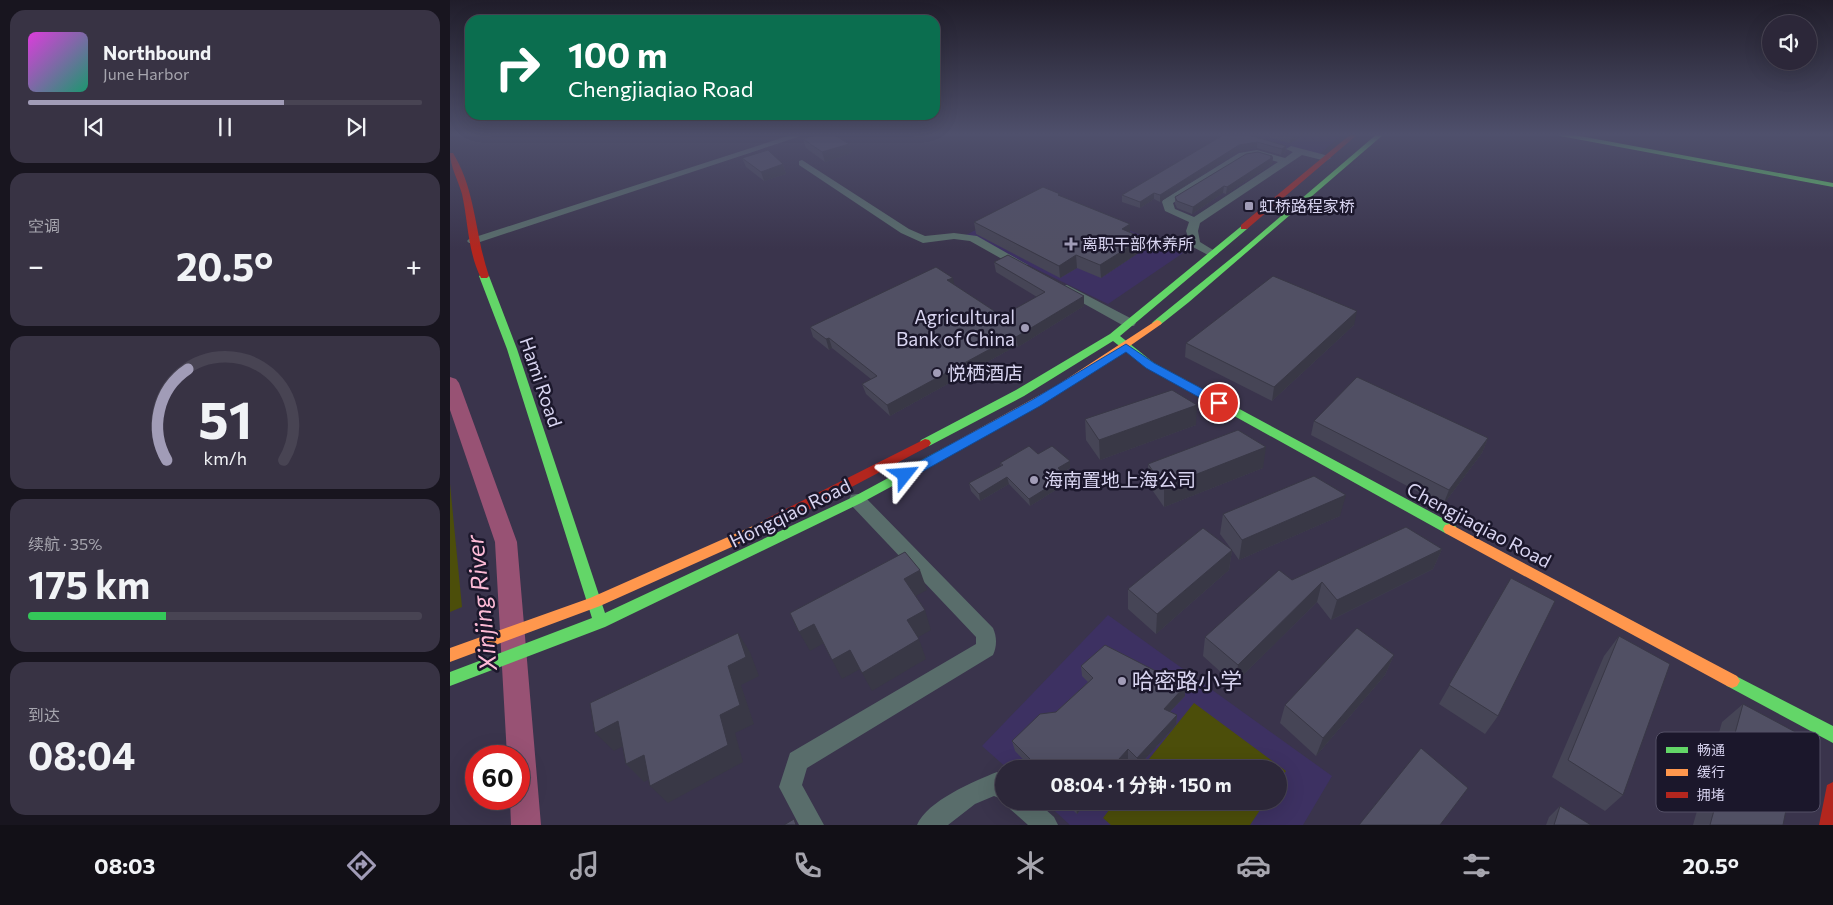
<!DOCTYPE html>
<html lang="zh">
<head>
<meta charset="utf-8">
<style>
	body { margin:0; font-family:Commissioner,"Noto Sans SC",sans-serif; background:#383344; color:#f1f3f6; height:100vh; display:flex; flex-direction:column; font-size:19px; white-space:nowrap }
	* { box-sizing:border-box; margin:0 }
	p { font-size:16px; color:#a6a5ae }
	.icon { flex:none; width:28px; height:28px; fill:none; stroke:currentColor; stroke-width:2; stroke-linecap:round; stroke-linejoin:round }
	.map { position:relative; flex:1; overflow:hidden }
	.drawer { display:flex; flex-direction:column; gap:10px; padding:10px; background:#18151f; width:450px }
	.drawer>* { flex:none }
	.banner { position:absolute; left:15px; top:15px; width:475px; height:105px; border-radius:15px; box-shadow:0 5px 20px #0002,0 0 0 1px #484453; background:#0b6e4f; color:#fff; overflow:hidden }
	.controls { position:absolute; left:1312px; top:15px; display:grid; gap:10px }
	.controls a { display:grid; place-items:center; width:55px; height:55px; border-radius:50%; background:#2c2739; box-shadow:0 5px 20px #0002,0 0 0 1px #484453; font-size:25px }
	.speed { position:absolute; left:15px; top:745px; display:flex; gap:10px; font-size:25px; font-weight:700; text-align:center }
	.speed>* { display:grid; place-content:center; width:65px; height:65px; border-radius:50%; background:#2c2739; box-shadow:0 5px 20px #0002,0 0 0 1px #484453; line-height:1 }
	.speed .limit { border:8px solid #d22; background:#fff; color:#111 }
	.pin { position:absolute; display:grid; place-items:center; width:42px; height:42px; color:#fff; margin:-21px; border:2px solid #fff; border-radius:50%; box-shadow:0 1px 5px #0007 }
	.me { position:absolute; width:55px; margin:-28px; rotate:62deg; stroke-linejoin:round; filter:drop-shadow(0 0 4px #0008) }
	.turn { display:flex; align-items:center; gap:18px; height:105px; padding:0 20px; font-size:22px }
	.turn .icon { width:65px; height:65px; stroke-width:2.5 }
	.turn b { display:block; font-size:35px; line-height:42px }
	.big { font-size:38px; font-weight:700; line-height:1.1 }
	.drawer .widget { flex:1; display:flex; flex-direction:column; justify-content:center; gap:8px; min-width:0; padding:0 18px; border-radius:15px; background:#383344 }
	.drawer .dial { align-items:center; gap:0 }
	.dial svg { height:130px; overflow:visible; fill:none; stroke:#484453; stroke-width:7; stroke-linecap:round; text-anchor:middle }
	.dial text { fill:#f1f3f6; stroke:none }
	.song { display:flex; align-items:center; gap:15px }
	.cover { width:60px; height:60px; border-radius:8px; background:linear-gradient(135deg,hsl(300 70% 55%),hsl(160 70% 35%)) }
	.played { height:5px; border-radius:2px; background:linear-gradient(90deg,#a19cb7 65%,#484453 65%) }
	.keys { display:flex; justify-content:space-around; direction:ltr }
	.heat { display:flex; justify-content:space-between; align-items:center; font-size:28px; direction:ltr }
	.charge { height:8px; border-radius:4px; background:linear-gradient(90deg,#34c759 35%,#484453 0) }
	.trip { position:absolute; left:545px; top:760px; width:292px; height:50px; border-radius:25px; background:#2c2739; box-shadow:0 5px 20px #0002,0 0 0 1px #484453; font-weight:700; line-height:50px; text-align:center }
	.menu { display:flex; height:80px; justify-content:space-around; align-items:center; background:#121017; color:#a6a5ae }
	.menu .icon { width:35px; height:35px }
	.menu .current { color:#a19cb7 }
	.menu b { font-size:22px; color:#f1f3f6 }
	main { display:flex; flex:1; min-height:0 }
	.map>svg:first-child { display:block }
	.built { fill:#3d3162 }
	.green { fill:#4c4e0a }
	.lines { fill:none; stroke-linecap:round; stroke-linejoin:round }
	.canal { fill:#985274; fill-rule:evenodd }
	.street { fill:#596d6b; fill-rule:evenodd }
	.fast { fill:#63d668; fill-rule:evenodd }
	.slow { fill:#ff974d; fill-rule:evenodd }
	.jam { fill:#b3261e; fill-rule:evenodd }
	.wall { fill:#464556 }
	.shaded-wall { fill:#393846 }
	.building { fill:#515064; stroke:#393846 }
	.route { fill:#1a73e8; stroke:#114b97 }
	.poi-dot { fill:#a19cb7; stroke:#1b172b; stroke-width:2 }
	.labels { text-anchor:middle; stroke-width:5; stroke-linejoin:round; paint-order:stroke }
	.far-poi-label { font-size:16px; fill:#d8d4f0; stroke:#1b172b; text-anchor:start }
	.poi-label { font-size:19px; fill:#d8d4f0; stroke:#1b172b; text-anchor:start }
	.street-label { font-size:19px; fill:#d8d4f0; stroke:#1b172b }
	.near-poi-label { font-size:22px; fill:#d8d4f0; stroke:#1b172b; text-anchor:start }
	.near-water-label { font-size:24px; font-style:italic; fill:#fdbbd6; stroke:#1b172b }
	.key { fill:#1b172b; stroke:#545066; stroke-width:1 }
	.key-label { font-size:14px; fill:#d8d4f0 }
</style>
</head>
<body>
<main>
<section class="drawer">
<div class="widget">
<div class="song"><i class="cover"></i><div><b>Northbound</b><p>June Harbor</p></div></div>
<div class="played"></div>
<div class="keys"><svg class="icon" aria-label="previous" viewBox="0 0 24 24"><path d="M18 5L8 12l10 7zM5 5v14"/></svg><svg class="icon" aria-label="pause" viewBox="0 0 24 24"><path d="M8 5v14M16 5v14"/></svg><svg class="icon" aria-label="next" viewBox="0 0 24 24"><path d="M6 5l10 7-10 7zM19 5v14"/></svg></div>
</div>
<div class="widget"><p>空调</p>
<div class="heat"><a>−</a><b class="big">20.5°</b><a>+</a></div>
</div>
<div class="widget dial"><svg viewBox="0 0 100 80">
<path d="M14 69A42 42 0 1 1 86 69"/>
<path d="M14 69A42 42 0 0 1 27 13" stroke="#a19cb7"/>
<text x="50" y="56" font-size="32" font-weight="700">51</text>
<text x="50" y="72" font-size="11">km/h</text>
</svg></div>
<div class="widget"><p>续航 · 35%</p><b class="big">175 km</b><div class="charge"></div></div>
<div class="widget"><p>到达</p><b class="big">08:04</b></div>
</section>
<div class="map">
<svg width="1383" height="825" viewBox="0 0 1383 825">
	<rect width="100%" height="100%" fill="#3a344c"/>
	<path class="built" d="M785,134h108l-27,23z
		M594,194l139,59 -75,51 -142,-69z
		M658,615l224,161 -29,49h-233l-26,-24h235v-32h-271l-26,-23z"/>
	<path class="green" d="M0,484l12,123 -12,5z
		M744,703l92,68 -7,11v-13h-138z
		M666,801h150l-16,24h-139l-8,-7z"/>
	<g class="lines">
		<path class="canal" d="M0,377l6,2 3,4 58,159 24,283h-30l-1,-26h9v-43h-12l-12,-214 -45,-132z"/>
		<path class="street" d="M344,134h13l-330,109h-8l-2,-2 2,-2z
			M841,146l38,10 2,2 -5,3 -24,-6 -102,68 -2,8 2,11 18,11 -2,2h-8l-17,-9 -5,-15 3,-9 -24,-11 -3,-9 1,-2 76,-47 18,-3 28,8 8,-6 -7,-3zM807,156l21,6 -84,55 -19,-8 -2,-6 72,-45z
			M352,160l107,69 16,7 29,-3 23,3 51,29 -2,3h-8l-48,-27 -16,-2 -31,4 -22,-10 -102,-68v-4z
			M617,285l67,35 2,3 -2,3h-10l-61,-34 -2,-3 2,-3z
			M407,494l6,1 130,133c4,9 4,18 0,27l-186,113 -5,17 22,40h-25l-20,-38 11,-34 186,-109v-7l-125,-132 -2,-5 2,-5z
			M547,772l7,2v26l-10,-4 -19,8 -27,21h-31c10,-24 57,-44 80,-53z
			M557,801h29l18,16 4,8h-30l-18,-16z"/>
		<path class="fast" d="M927,134h7l-195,168 -29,23h-6l-2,-2 2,-2 85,-69z
			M1107,134h12l264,49v4l-273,-51z
			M794,224l4,3 -1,2 -127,107 34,27 301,162 2,4 -2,4 -5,1 -5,-1 -299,-166 -33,-26 -89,55 -95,50h-8l-2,-3 2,-3 95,-50 94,-56z
			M34,273l5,3 28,73 88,264 248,-116 100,-54h8l2,3 -2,3 -100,54 -256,124 -155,59v-14l142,-54 -85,-269 -28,-73z
			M1282,674l101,52v17l-106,-57 -3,-5 3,-5z"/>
		<path class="slow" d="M707,320l3,1 2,2 -2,2 -72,50 -127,74h-8l-2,-3 2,-3 103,-57z
			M321,518l5,1 1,4 -1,4 -176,79 -150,56v-14l140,-50z
			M1000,524l287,152 3,5 -3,5 -5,2 -5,-2 -282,-153 -2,-4 2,-4z"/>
		<path class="jam" d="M901,134h7l-111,95h-6v-4z
			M0,153h3c23,37 22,83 36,123l-2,2h-6c-13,-25 -13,-57 -19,-84 -4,-14 -12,-28 -12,-41z
			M475,439l4,1 2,3 -2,3 -153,81 -5,1 -5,-1 -1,-4 1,-4z
			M1383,782v43h-14l8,-40z"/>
	</g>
	<path class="wall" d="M775,134l61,12 -1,6 -4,3 -24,-7 -18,3 -79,51 -6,-3 -14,9 -18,-6v-7z
		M810,134h47l-17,9 -30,-8z
		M353,139l46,5 3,9 -27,9 -19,-14z
		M822,157h1l-1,7 -46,30 -3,-1 -31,21 -15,-6 -2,-4v-7z
		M292,158l41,6 3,10 -22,7 -18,-14z
		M611,196l69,28v8l13,18 -42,28 -24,-10 -17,10 -84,-44 -2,-12z
		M544,262l90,34v10l-66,41 -2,-1 -126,70 -24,-22 -4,-10 9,-5 -39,-31 -3,2 -16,-13 -3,-10 144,-42 48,31 35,-19 -41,-25z
		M904,325l-82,76 -87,-44 1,-14z
		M635,419l111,6 -96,35 -14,-20z
		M864,421l174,17 -6,15 -39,52 -132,-70z
		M588,454l32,7v7l-7,5 3,3 1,7 -37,23 -21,-22 -29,17 -9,-10 -2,-8 32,-17 -1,-3z
		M698,464l115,4 -99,39 -16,-23z
		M773,514l117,2 -101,44 -7,-10 -3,20 -73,64 -28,-25v-20l104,-39 -12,-16z
		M992,549l-9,20 -102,51 -14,-18 -83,82 -31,-28 2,-19 87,-57z
		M1061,578l-13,138 -13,18 -46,-30z
		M1169,636l4,159 -18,16 -53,-34 52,-121z
		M944,655l-9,20 -69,81 -36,-33 5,-18z
		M631,666l104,20v10l-15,16 7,3 -1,10 -39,43 -9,-9 -9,10h-87l-17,-18 -3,-10 44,-29 32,-30 -6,-6z
		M1293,704l40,121h-90l29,-103z
		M614,801h25l-12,13z
		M1110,806l31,19h-45l3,-8z"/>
	<path class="shaded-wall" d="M841,134h16l-17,9z
		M807,142v6l-18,3 -79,51v-7l79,-50z
		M399,144l3,9 -27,9 -3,-10z
		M836,146l-1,6 -4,3 1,-6z
		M822,156v2l1,-1 -1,7 -46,30 1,-7z
		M333,164l3,10 -22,7 -3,-9z
		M774,186l-1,7 -31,21 1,-7z
		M704,193v6l-14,9v-6z
		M680,224v12l-8,-7z
		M693,238v12l-42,28 -1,-13z
		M626,255l1,13 -17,10 -1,-12z
		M503,278l2,10 -8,-8z
		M634,296v10l-66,41 -2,-10z
		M907,311l-3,14 -82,76 2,-14z
		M564,336l2,10 -126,70 -3,-11z
		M379,338l3,10 -3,2 -3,-11z
		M747,405l-1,20 -96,35 -1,-20z
		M1038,438l-6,15 -39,52 6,-15z
		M816,447l-3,21 -99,39v-20z
		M620,461v7l-11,7 -1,-7z
		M616,476l1,7 -37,23 -1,-7z
		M557,477l2,7 -29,17 -1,-7z
		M896,495l-6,21 -101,44 3,-20z
		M992,549l-9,20 -102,51 6,-20z
		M782,550l-3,20 -73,64 1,-20z
		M470,570l7,20 -15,8 -8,-19z
		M872,582l-5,20 -83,82 4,-19z
		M475,610l6,20 -16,9 -8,-19z
		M364,624l10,19 -14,8 -11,-19z
		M288,633l12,19 9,24 -18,9 13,39 -19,9 8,29 -75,41 -18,-17 70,-71 8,-49z
		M469,639l7,20 -54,32 -10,-18z
		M400,650l10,19 -18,10 -10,-19z
		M944,655l-9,20 -69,81 7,-18z
		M735,686v10l-22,23 1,-10z
		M727,715l-1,10 -39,43v-10z
		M168,721l18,18 -22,12 -19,-18z
		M678,749v10l-9,10h-9z
		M194,755l18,17 -18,10 -18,-18z
		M630,801h9l-12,13 -1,-8z"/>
	<path class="building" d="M370,134h13l16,10 -27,8 -19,-13z
		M775,134h21l40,12 -4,3 -25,-7 -18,3 -79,50 -6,-2 -14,9 -18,-7z
		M318,150l15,14 -22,8 -19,-14z
		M808,152l14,4 -2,1h3l-46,30 -3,-1 -31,21 -16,-6 -2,-4 71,-43z
		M593,187l17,7 -2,1 72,29 -8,5 21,9 -43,27 -24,-10 -17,11 -85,-44z
		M558,255l76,41 -68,41 -2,-1 -127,69 -25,-21 15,-8 -48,-38 -3,1 -16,-12 126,-60 17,11 -6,2 55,36 43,-24 -51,-30z
		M823,276l84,35 -83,76 -88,-44z
		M907,377l131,61 -39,52 -135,-69z
		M722,390l25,15 -98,35 -14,-21z
		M788,430l28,17 -102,40 -16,-23z
		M579,446l9,8 14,-8 18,15 -12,7 8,8 -37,23 -22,-22 -28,17 -10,-11 34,-18 -3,-2z
		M864,476l32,19 -104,45 -19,-26z
		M956,527l36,22 -105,51 -15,-18 -84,83 -33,-28 74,-67 13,10z
		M753,528l29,22 -75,64 -29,-25z
		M455,552l15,18 -16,9 21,31 -18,10 12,19 -57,34 -12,-23 -18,10 -18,-36 -15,8 -9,-19z
		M1061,578l44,23 -57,115 -49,-31z
		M907,628l37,27 -71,83 -38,-33z
		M288,633l8,24 -18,9 12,39 -20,10 8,30 -78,41 -6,-31 -18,9 -8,-43 -23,12 -5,-30z
		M1169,636l51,28 -47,131 -55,-35z
		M655,645l80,41 -21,23 13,6 -40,43 -9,-9 -18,20h-70l-28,-28 28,-27 16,-2 37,-34 -12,-12z
		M1293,704l58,31 -18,90h-73z
		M971,748l47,40 -28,37h-81z
		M622,801h8l-4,5z
		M1110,806l31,19h-37z
		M344,819l2,6h-12z"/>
	<linearGradient id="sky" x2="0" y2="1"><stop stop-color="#201d2a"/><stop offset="0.54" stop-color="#4f506c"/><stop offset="1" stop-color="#4f506c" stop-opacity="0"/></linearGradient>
	<rect width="1383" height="249" fill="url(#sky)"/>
	<path class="route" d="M676,344l28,19 69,37 1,3 -1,3h-8l-69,-38 -20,-16 -86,54 -131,73h-9l-1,-4 1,-3 132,-72z"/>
	<g class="poi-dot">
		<rect x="794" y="201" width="10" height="10" rx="2.5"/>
		<path d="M618.5 236.5h5v5h5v5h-5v5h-5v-5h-5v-5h5z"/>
		<circle cx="575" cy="328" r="5"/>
		<circle cx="487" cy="373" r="5"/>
		<circle cx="584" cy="480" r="5"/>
		<circle cx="672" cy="681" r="5"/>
	</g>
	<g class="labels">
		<g class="far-poi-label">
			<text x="809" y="212">虹桥路程家桥</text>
			<text x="632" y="250">离职干部休养所</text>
		</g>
		<g class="poi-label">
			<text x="565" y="324" text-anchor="end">Agricultural<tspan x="565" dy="22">Bank of China</tspan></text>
			<text x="497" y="380">悦栖酒店</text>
			<text x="594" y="487">海南置地上海公司</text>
		</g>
		<g class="street-label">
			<text transform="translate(91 382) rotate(71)" y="7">Hami Road</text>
			<text transform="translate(340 513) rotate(-26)" y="7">Hongqiao Road</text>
			<text transform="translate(1029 525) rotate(28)" y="7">Chengjiaqiao Road</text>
		</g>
		<g class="near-poi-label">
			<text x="682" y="689">哈密路小学</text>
		</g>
		<g class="near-water-label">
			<text transform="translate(32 603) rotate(-96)" y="8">Xinjing River</text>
		</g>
	</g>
	<rect x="1206" y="732" width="164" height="80" rx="8" class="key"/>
	<rect x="1216" y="747" width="22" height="6" fill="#63d668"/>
	<rect x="1216" y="769" width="22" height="7" fill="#ff974d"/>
	<rect x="1216" y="792" width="22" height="6" fill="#b3261e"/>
	<g class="key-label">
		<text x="1247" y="755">畅通</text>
		<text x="1247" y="777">缓行</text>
		<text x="1247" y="800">拥堵</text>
	</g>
</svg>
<div class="controls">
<a><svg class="icon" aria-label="sound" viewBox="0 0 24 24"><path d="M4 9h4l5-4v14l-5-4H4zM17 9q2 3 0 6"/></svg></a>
</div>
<div class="speed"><div class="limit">60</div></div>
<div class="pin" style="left:769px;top:403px;background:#d93025"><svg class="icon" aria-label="arrive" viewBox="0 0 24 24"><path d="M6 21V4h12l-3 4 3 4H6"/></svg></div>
<svg class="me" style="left:455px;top:475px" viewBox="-20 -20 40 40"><path d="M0-17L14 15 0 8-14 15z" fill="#1a73e8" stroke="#fff" stroke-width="4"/></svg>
<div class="trip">08:04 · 1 分钟 · 150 m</div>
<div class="banner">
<div class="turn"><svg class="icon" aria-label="right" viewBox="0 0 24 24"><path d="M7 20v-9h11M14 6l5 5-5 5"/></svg><div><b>100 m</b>Chengjiaqiao Road</div></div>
</div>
</div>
</main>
<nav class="menu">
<b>08:03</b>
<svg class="icon current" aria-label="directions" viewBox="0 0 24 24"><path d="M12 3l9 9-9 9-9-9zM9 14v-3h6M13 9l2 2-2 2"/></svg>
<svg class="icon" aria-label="music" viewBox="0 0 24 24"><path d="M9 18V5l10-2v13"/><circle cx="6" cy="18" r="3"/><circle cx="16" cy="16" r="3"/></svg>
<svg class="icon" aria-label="phone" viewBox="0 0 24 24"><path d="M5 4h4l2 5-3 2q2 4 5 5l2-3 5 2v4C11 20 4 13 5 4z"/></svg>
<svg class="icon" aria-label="climate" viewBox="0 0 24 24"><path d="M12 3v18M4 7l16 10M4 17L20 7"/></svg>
<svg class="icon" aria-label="car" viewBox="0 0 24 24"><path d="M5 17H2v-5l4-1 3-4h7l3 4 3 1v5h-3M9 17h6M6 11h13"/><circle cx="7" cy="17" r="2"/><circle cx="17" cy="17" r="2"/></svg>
<svg class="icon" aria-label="filters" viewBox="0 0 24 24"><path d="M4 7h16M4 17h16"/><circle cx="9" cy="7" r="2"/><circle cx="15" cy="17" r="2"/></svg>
<b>20.5°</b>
</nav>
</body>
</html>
